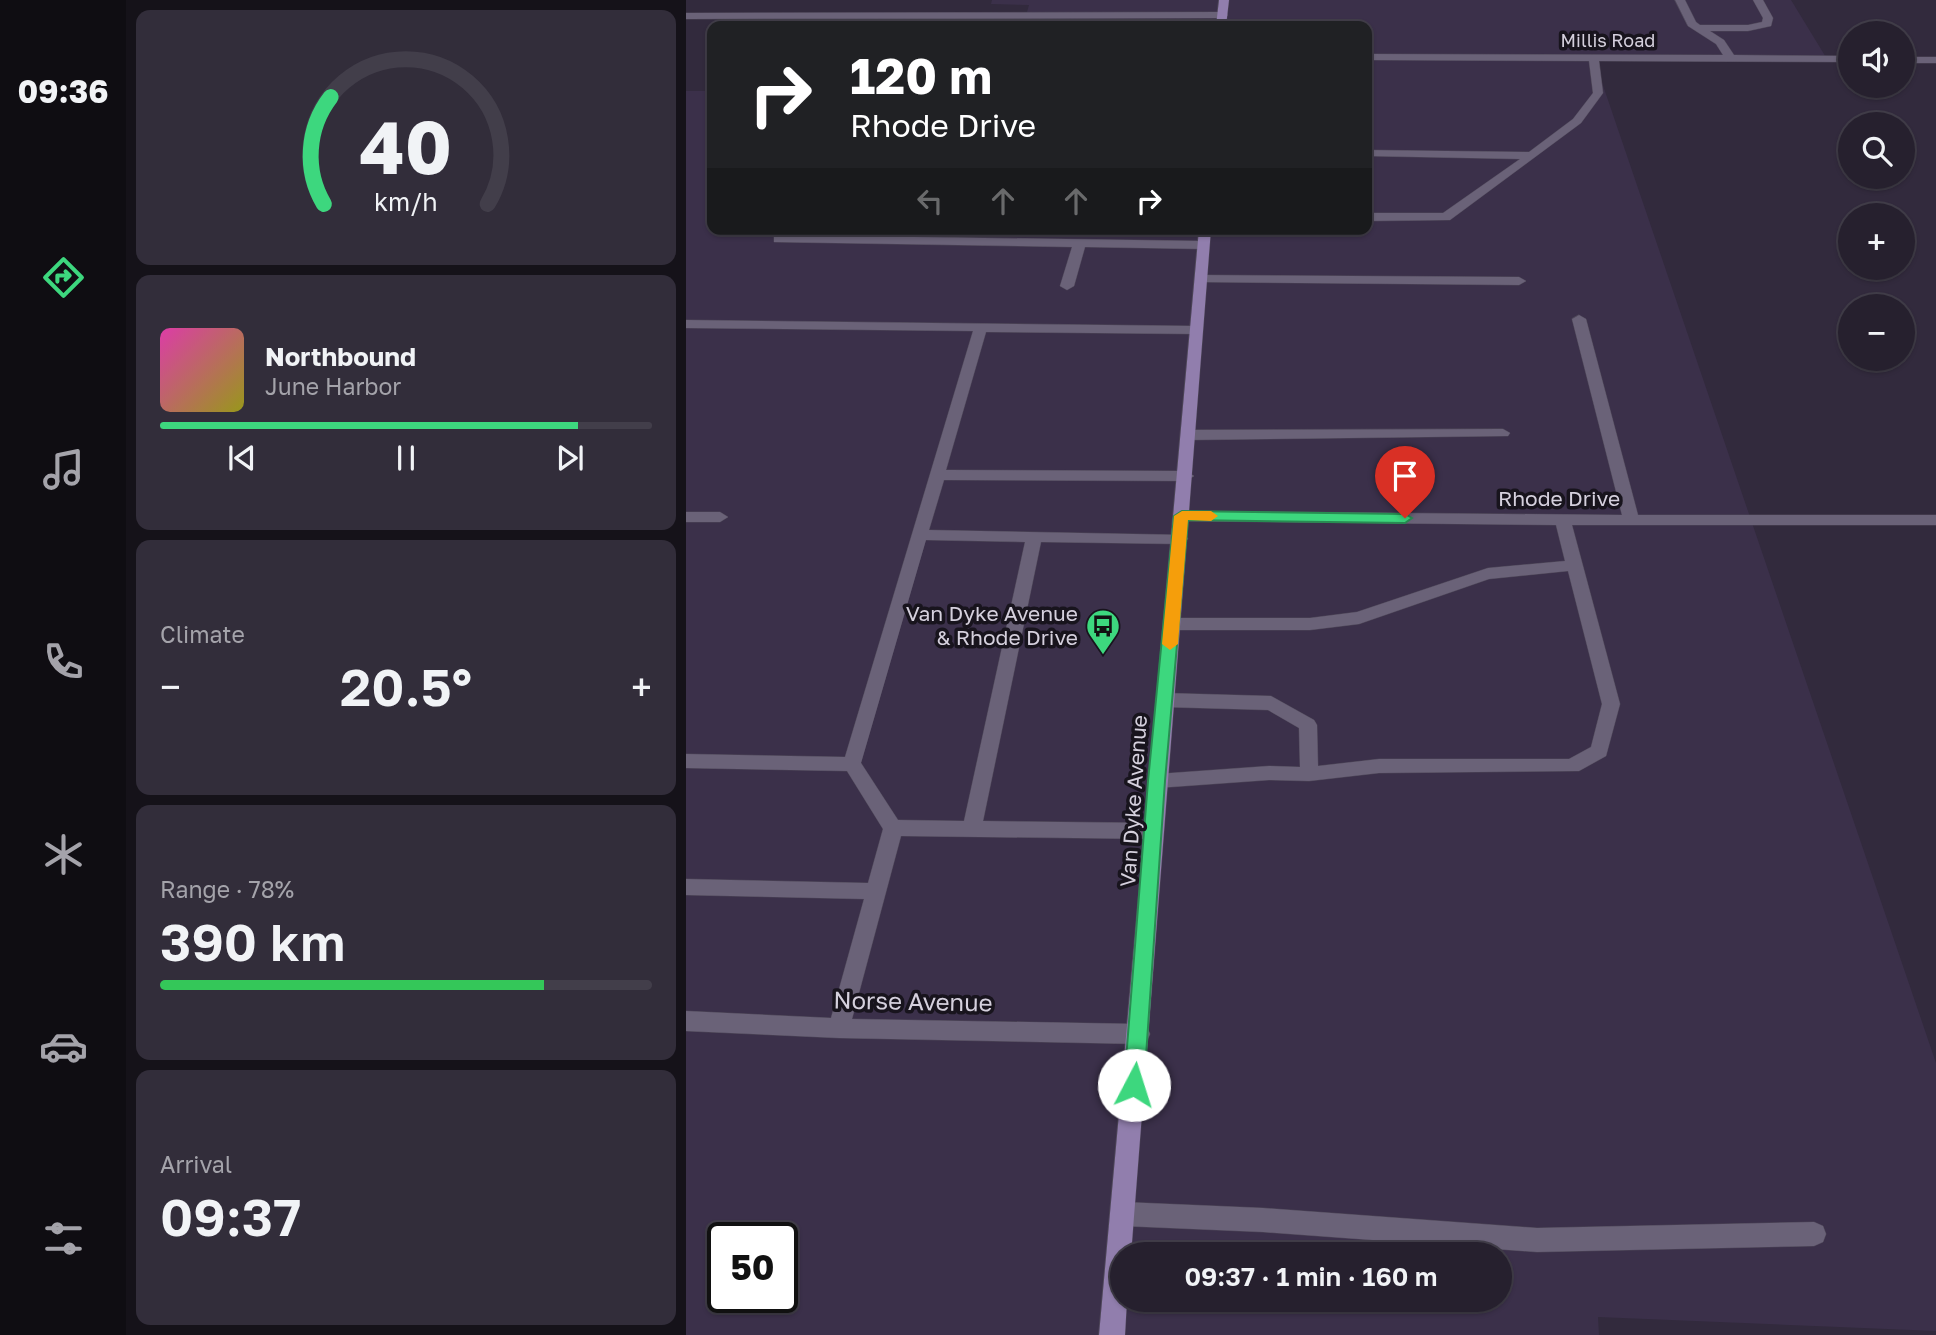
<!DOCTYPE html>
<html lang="en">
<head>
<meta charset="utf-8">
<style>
	body { margin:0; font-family:"Golos Text",sans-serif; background:#322d3a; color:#f1f3f6; height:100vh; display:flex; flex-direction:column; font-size:26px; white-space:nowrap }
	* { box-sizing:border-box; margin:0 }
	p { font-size:23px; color:#a4a3aa }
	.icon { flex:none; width:38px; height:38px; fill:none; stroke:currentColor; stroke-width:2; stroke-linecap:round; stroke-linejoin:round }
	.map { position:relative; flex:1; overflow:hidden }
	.sheet { display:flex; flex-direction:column; gap:10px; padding:10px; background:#151219; width:560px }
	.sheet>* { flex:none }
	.top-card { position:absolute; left:21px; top:21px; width:665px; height:214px; border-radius:14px; box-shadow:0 2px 5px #0004,0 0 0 2px #423e4a; background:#202124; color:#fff; overflow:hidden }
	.buttons { position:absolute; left:1152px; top:21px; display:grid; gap:14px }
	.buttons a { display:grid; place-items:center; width:77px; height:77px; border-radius:50%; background:#26202e; box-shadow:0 2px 5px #0004,0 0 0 2px #423e4a; font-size:35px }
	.speed { position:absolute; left:21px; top:1222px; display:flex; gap:14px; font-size:35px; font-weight:700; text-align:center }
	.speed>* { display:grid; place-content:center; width:91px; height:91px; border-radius:50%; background:#26202e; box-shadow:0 2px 5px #0004,0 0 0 2px #423e4a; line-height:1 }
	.speed .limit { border:4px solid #111; border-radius:10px; background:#fff; color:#111 }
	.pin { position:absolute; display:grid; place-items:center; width:60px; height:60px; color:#fff; margin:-72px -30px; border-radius:50% 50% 50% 0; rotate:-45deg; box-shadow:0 0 7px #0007 }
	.pin .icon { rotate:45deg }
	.me { position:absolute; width:77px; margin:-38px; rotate:5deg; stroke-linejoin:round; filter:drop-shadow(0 0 5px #0008) }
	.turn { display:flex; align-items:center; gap:24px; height:147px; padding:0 28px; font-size:32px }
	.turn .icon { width:91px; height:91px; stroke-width:2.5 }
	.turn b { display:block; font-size:49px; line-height:60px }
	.lanes { display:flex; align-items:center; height:66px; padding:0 28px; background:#0003; justify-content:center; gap:35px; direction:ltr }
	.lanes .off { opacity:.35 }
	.big { font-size:52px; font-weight:600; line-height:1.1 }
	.sheet .card { flex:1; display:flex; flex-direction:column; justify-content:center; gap:10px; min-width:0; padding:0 24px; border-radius:14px; background:#322d3a }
	.sheet .dial { align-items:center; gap:0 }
	.dial svg { height:182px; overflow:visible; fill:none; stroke:#423e4a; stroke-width:7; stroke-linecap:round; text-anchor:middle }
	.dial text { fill:#f1f3f6; stroke:none }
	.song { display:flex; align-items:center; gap:21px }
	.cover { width:84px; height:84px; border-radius:10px; background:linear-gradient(135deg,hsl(320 70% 55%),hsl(60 70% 35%)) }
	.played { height:7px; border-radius:4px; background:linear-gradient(90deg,#3dd77e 85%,#423e4a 85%) }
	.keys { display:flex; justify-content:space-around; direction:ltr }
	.heat { display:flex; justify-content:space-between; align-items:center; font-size:38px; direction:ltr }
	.charge { height:10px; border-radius:5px; background:linear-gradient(90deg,#34c759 78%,#423e4a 0) }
	.trip { position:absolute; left:424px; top:1242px; width:402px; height:70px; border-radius:35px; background:#26202e; box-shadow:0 2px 5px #0004,0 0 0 2px #423e4a; font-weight:600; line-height:70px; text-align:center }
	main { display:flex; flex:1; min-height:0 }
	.tabs { display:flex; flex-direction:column; width:126px; justify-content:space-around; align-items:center; background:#0f0d12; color:#a4a3aa }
	.tabs .icon { width:49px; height:49px }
	.tabs .active { color:#3dd77e }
	.tabs b { font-size:32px; color:#f1f3f6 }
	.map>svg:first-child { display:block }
	.built { fill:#3b304a; fill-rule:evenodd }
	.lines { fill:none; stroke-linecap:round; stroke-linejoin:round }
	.minor-casing { stroke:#4e4758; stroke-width:1 }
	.major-casing { stroke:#4e4758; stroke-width:1 }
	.minor { fill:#6a6278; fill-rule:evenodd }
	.major { fill:#917ead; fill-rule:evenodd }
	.route { fill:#3dd77e; stroke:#288c52; stroke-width:2 }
	.slow { fill:#f59e0b }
	.labels { text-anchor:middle; stroke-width:7; stroke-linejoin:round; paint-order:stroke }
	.far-street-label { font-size:18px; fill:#d5d0dd; stroke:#18141d }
	.street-label { font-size:21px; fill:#d5d0dd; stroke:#18141d }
	.poi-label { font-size:21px; fill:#d5d0dd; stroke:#18141d; text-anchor:end }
	.near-street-label { font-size:24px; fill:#d5d0dd; stroke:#18141d }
</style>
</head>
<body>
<main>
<nav class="tabs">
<b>09:36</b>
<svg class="icon active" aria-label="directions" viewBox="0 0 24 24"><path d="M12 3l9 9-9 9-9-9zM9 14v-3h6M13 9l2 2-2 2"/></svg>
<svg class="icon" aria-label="music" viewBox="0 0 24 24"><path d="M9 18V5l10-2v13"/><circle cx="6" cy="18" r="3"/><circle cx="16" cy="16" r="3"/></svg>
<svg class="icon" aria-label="phone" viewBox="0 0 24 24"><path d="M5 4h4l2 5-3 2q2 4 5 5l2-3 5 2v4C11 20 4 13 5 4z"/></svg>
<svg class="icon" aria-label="climate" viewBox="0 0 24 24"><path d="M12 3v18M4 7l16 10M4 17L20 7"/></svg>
<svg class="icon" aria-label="car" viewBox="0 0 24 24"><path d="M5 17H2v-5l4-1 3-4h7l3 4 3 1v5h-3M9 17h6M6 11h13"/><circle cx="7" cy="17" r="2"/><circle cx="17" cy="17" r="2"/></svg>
<svg class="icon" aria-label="filters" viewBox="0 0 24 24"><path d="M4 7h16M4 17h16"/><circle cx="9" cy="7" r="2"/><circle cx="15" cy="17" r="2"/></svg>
</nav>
<section class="sheet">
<div class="card dial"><svg viewBox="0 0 100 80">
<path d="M14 69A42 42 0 1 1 86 69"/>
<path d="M14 69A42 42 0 0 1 17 22" stroke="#3dd77e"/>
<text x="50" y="56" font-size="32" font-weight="700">40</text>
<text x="50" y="72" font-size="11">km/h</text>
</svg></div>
<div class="card">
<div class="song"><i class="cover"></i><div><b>Northbound</b><p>June Harbor</p></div></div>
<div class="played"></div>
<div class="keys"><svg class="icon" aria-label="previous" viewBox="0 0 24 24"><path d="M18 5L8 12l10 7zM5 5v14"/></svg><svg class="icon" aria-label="pause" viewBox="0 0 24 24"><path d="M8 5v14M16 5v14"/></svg><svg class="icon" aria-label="next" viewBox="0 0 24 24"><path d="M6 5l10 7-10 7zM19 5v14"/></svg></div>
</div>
<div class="card"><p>Climate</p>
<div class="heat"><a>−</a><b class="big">20.5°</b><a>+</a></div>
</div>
<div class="card"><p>Range · 78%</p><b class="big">390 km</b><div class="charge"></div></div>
<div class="card"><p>Arrival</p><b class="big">09:37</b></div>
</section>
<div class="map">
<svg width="1250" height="1335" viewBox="0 0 1250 1335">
	<rect width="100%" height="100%" fill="#322a3d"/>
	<path class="built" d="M306,0h799l36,59h-233l342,1004v268l-338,-14 1,18h-913v-1244h26v138h655v-203h-344l6,-21 -38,-1zM37,1237h59v60h-59zM436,1255h378v45h-378z"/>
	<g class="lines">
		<g class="minor-casing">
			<path id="minor" d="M989,0h10l11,22 4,3h48l14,-3 1,-4 -10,-18h10l10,18 -2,8 -23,5h-38l14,9 10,15 116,1v6l-251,-1 4,32 -22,30 -131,97 -83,1v-8h76l77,-54 -153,-3v-6l162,2 44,-33 20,-26 -4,-32 -222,-1v-6l356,1 -7,-11 -28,-18z
				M0,13l537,-1 5,3 -5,3 -537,1z
				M1216,57h34v6h-34z
				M92,235l425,6 6,4 -6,4 -118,-2 -11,39 -7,4 -7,-4 12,-39 -298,-5v-6z
				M514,275l319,2 7,4 -7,4 -324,-3v-6z
				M893,315l7,4 52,196h298v10h-364l48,179 -14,52 -27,15 -200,2 -70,8 -40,-1 -112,8 -7,-2 -2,-5 2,-5 7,-2 112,-8 31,1 -1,-39 -31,-18 -104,-3 -6,-2 -3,-5 3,-5 6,-2 107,3 43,24 3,5 1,41 61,-7h190l22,-12 11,-43 -34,-133 -79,8 -130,45 -49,6h-138l-8,-6 8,-6h138l47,-6 131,-44 77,-7 -9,-36 -374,-4 -8,-5 8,-5 440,4 -50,-196z
				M0,320l510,6 7,4 -7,4 -210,-2 -40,138 240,1 8,5 -8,5 -242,-1 -15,50 257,5 2,4 -8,5 -139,-2 -58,279 171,2 7,3 3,5 -3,5 -7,3 -253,-3 -49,183 287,5 8,3 3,7 -3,7 -8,3 -300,-6 -153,-7v-20l145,7 33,-119 -178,-4v-16l182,4 15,-54 -36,-58 -161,-3v-14l159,3 128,-426 -287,-3zM240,540l99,2 -61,279 -66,-1 -37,-57z
				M817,429l7,4 -2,3 -319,4 -7,-5 7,-5z
				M0,512h34l8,5 -8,5h-34z
				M437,1202l140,6 274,20 277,-6 9,4 3,8 -3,8 -9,4 -277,6 -274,-20 -140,-6 -8,-4 -4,-8 4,-8z"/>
		</g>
		<g class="major-casing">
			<path id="major" d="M533,0h10l-3,26h-10z
				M513,229h12l-80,1026h-9v45h5l-2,35h-26z"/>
		</g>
		<use href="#minor" class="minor"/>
		<use href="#major" class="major"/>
	</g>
	<path class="route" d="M496,511l223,3 7,4 -7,5 -217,-3 -23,261 -21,304 -3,7 -7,3 -7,-3 -3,-7 24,-304 26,-265z"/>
	<path class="slow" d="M496,511h29l7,5 -7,5 -23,-1 -10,124 -8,6 -8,-6 12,-128z"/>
	<defs>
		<g id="bus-pin" transform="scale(1.75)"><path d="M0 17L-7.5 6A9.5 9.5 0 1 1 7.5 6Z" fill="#3dd77e" stroke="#18141d"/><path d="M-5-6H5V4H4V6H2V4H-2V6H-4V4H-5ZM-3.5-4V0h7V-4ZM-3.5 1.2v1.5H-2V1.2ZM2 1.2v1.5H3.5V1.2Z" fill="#111"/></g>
	</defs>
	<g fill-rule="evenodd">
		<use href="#bus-pin" x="417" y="626"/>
	</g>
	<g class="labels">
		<g class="far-street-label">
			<text x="922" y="47">Millis Road</text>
		</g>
		<g class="street-label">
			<text x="873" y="506">Rhode Drive</text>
			<text transform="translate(448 801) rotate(-86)" y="7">Van Dyke Avenue</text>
		</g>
		<g class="poi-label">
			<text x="392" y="621">Van Dyke Avenue<tspan x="392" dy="24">&amp; Rhode Drive</tspan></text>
		</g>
		<g class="near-street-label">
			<text transform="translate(227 1002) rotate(1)" y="8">Norse Avenue</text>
		</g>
	</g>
</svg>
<div class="buttons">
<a><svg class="icon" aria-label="sound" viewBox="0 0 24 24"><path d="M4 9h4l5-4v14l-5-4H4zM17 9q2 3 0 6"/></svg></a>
<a><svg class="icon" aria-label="search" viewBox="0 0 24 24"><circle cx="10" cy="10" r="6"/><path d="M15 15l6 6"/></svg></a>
<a>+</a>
<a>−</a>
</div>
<div class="speed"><div class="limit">50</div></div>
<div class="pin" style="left:719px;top:518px;background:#d93025"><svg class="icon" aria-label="arrive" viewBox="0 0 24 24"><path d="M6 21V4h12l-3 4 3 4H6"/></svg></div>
<svg class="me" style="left:448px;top:1085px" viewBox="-20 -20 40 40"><circle r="19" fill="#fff"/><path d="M0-13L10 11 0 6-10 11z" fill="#3dd77e"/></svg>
<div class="trip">09:37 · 1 min · 160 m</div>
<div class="top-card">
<div class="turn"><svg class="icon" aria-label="right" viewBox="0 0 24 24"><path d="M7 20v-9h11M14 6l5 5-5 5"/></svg><div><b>120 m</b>Rhode Drive</div></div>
<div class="lanes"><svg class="icon off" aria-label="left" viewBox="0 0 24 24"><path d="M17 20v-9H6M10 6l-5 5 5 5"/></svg><svg class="icon off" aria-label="ahead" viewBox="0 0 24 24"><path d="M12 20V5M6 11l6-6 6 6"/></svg><svg class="icon off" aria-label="ahead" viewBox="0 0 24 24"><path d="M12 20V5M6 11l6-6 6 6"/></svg><svg class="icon" aria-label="right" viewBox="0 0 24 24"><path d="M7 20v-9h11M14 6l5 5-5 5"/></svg></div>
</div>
</div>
</main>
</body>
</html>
